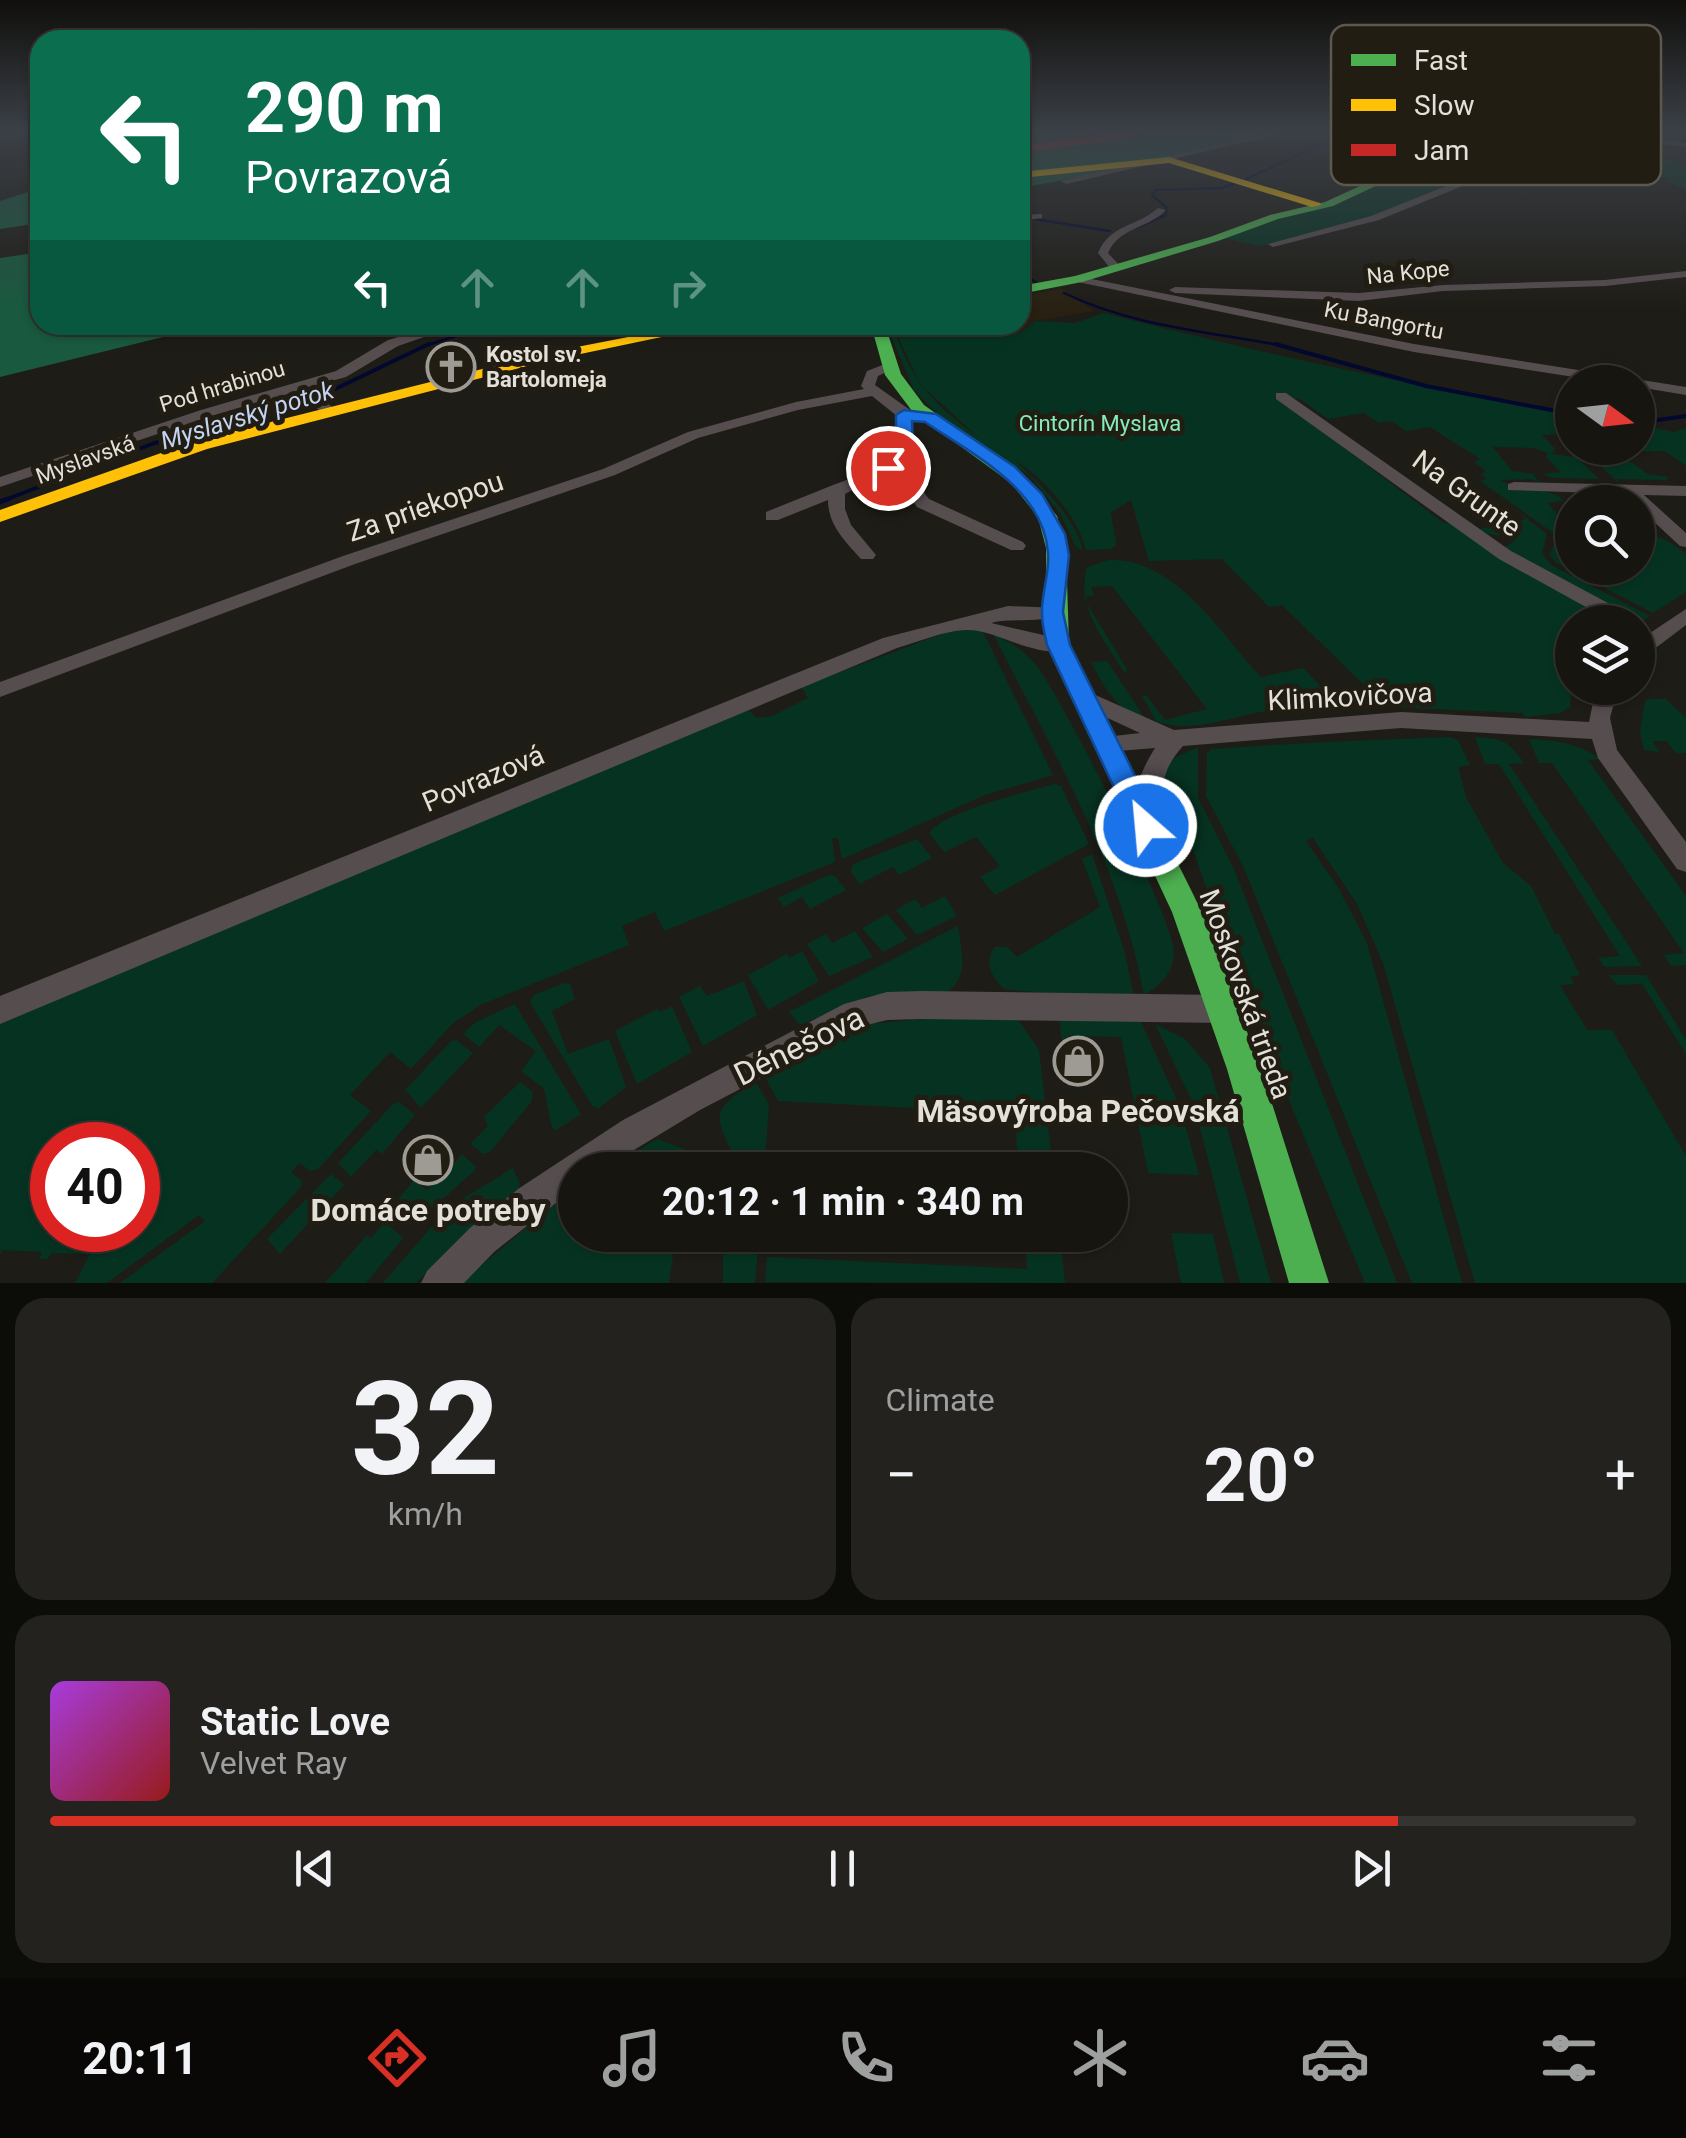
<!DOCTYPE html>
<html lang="en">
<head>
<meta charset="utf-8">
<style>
	body { margin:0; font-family:Roboto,sans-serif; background:#23221e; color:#f1f3f6; height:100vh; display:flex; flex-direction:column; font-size:38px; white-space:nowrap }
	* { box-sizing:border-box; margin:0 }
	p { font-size:32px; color:#9e9f9f }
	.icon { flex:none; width:55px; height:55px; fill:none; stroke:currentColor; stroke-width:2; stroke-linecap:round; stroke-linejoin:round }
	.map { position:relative; height:1283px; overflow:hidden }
	.drawer { display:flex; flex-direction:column; gap:15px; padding:15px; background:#0c0c09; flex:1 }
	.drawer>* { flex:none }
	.top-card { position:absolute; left:30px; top:30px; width:1000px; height:305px; border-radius:30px; box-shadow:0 2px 8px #0004,0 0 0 2px #353430; background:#0b6e4f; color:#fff; overflow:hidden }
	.needle { width:65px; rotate:105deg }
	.fabs { position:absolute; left:1555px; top:365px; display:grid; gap:20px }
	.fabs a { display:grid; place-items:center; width:100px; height:100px; border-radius:50%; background:#161510; box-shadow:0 2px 8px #0004,0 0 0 2px #353430; font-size:50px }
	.speed { position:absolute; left:30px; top:1122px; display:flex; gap:20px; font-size:50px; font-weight:700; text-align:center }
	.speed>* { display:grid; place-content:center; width:130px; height:130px; border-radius:50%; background:#161510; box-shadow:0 2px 8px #0004,0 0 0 2px #353430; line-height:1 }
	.speed .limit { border:15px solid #d22; background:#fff; color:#111 }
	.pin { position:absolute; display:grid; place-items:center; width:85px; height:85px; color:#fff; margin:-42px; border:5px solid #fff; border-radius:50%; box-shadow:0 2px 10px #0007 }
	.me { position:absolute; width:110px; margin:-55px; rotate:333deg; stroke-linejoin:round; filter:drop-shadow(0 0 8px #0008) }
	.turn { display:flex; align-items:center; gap:35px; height:210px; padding:0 50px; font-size:45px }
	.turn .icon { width:130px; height:130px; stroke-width:2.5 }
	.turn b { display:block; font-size:70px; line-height:85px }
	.lanes { display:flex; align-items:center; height:95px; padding:0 50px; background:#0003; justify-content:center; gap:50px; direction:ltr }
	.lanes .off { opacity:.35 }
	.big { font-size:75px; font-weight:700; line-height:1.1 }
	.drawer .card { flex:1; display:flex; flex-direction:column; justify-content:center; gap:15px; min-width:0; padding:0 35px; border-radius:30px; background:#23221e }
	.drawer .dial { align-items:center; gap:0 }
	.dial b { font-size:130px; line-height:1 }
	.song { display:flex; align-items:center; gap:30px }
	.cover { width:120px; height:120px; border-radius:15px; background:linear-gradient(135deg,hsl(280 70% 55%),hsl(0 70% 35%)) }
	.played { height:10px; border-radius:5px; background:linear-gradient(90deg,#d93025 85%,#353430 85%) }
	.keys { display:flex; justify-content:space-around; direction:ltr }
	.heat { display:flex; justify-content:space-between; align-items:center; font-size:55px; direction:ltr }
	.drawer .tiles { flex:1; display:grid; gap:15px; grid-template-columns:1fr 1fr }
	.card:last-child { grid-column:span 2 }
	.trip { position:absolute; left:558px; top:1152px; width:570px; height:100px; border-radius:50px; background:#161510; box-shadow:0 2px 8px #0004,0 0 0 2px #353430; font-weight:700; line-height:100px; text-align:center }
	.dock { display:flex; height:160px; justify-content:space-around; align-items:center; background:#090806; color:#9e9f9f }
	.dock .icon { width:70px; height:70px }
	.dock .active { color:#d93025 }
	.dock b { font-size:45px; color:#f1f3f6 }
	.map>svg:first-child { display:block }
	.built { fill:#282112 }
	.green { fill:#063321; fill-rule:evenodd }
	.forest { fill:#19593f }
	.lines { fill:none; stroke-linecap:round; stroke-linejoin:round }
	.stream-far2 { stroke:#03082f; stroke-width:2.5 }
	.stream-far1 { stroke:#03082f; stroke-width:4 }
	.stream { stroke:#03082f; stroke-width:5 }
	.street { fill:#564d4f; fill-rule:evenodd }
	.fast { fill:#4caf50; fill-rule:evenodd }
	.slow { fill:#ffc107; fill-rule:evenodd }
	.jam { fill:#c62828; fill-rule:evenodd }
	.route { fill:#1a73e8; stroke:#114b97; stroke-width:2.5 }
	.labels { text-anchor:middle; stroke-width:10; stroke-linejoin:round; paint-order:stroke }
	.far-street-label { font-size:22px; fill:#e3e0d9; stroke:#221d13 }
	.far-poi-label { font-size:22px; font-weight:bold; fill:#e3e0d9; stroke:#221d13; text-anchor:start }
	.far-park-label { font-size:22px; fill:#86ebbb; stroke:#221d13 }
	.far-water-label { font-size:25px; font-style:italic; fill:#c2d4f2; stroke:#221d13 }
	.street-label { font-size:28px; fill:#e3e0d9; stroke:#221d13 }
	.near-street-label { font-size:32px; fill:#e3e0d9; stroke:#221d13 }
	.near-poi-label { font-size:32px; font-weight:bold; fill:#e3e0d9; stroke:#221d13 }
	.key { fill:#221d13; stroke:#5c584e; stroke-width:2.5 }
	.key-label { font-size:28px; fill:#e3e0d9 }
</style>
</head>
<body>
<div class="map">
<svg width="1686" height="1283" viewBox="0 0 1686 1283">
	<rect width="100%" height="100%" fill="#1e1c16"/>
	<path class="built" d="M1062,289l32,22 -59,10 -15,12 -38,-8h38v-29z"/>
	<path class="green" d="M1527,142l17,8 -19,15 -41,11 -100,39 -123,31 -42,-9 110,-33 63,-31z
		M1653,156l33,9v24l-18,-7 2,-3 -70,-20z
		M1104,313c154,40 311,73 468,100v21l-30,1 13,14 -4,5 33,4 -3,4 18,17 -47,-1 -9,-4 17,-2 -14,-15 2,-4 -15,-5 -40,-1 19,24 21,3 7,9 -9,-4 -30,1c23,15 47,5 63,21l-17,2 25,26v39h66v-40c17,7 35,14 48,26v38l-33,21 -96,-50 -8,-8 7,-15 -4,-8 -72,-51 7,-2 -5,-4 3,-5 -11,-8 6,-3 -50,-32 -24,4 -14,-10 -13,2 -15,-10 -36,6 -28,-20 -24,-2 168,126 11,1 65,46 97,52h-45v42l-7,11 7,4 -2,28 -10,6 -35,4 -3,-4 -152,-7 -10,-8 12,-5 -90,-88 -13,2 -47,-48 -73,2 -18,-61 -20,12 5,33 -5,4 -25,1c-9,-35 -41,-71 -71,-90 26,26 57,52 68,90l-7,-3 -16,-34 -31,-38 -88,-58 -27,-27 -23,-54 4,-11h7l-5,13c17,46 41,70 80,98l-57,-52 -21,-45 5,-14 31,3 3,-3h44l38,8 15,-12 40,2z
		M1638,424l36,8 12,-4v38l-21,-15 -48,1 31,22 20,3 -1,3 -50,-1 3,5 -27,-25h16l6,-4 -15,-7h38z
		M1508,504l39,30 -5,19 9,12 99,51 -11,7 -103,-53 -32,-22 10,-7c-12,-9 -23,-3 -35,-12l47,-10z
		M1108,560c67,-3 112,73 153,117l42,-9 25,26 -17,4 7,9c-19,1 -39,2 -57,5 -32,6 -74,22 -105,9l-14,-25 4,-1 19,25 42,-11 -95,-123 -21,1 3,8 -11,2 45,74 -4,1c-21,-34 -48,-64 -37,-105z
		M960,627l22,3 71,145 -68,20 -143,64 -4,-21h-6l3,24 -171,69 -9,-19 -33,14 7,19 -149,60 -27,18 -42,46 -21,-17 -40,43 21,16 -53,58 -8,2 -10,-8 -9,9 11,9 -1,6 -89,96h-92l85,-62 -6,-6 -92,68h-32l15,-29 -38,-1 -5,6h-8l3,-7 -39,-2 -3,4v-234l748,-310 9,8 15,-2 36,-18 -7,-11zM52,1145h86v85h-86z
		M993,634c16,8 32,16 43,31 25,31 140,257 138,289 -1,19 -14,32 -30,41 -24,-131 -91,-244 -151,-361z
		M1107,661l43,65c-34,-20 -41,-29 -59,-64z
		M1650,699h16l20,19v35h-10l-10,-12h-14l8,11 -16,-2 -4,-19 5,-30z
		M1450,737l8,3 12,25 -12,2 9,32 36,64 28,23 24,48h4l21,41 -10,2 4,7 -14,1 27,45h25l74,126v127h-211l-92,-320 -26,-59 -44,-66 -7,3 33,48 28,54 95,340h-50l-168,-415 -38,-72 1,-43 5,-4c79,-6 159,-9 238,-12z
		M1475,737c27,1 34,4 49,26l-15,1 133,202 -37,1 -7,-9 22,-2 -121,-192h-14z
		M1529,739c28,1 50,5 72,20l-13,1 98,136v69l-15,1 -7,-11 20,-2 -132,-190h-13z
		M1198,747v51l36,71 163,414h-32l-129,-310 -44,-126 -27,-56 -2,-15 9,-17z
		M1055,784l6,2 28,58 -94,51 -15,-18 20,-11 -24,-29 -32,15 -15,-19c13,-21 100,-42 126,-49z
		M917,839l15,19 -33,17 -6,-8 -34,17 -8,-13 2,-7z
		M1092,854l33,99 9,45 -29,1 -101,-10c-12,-11 -21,-27 -9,-42h12l10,10 83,-50 -18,-48z
		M828,875l7,1 11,14 -36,19 -8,-12 -18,10 -6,-9z
		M945,896l12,20 -40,19 -21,-25 19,-11 7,9z
		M887,914l21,25 -25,13 -21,-24z
		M958,926c3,24 12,50 -11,66l-77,4 -70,29 -11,-13z
		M855,931l18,26 -44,19 -22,-32 19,-10 6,9z
		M802,951l17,30 -51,29 -20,-35 39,-21 3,4z
		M1609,975h37l40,65v14l-44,-70 -25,1z
		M744,981l13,34 -54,31 -24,-49 21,-11 7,10z
		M564,983l6,1 5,15 -23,12 16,43 41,-15 17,48 -27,21 -7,-2 -62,-104 4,-7z
		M515,1004l66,110 -25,16 -4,-2 -8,-39 -23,-18 15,-20 -37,-26 -20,22 -16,-13 13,-12z
		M672,1006l20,46 -55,32 -22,-53 42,-22 3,3z
		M950,1017l68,2 21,31 14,120h-34l-5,-57 -236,-12 -13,-24 101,-53z
		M1059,1019l82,3 39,85 19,68 -51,-2 -27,-136 -54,-1v5h-5z
		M1155,1024l30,15 25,29 61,215h-31l-46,-178z
		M456,1040l17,13 -52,55 -16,-18 46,-49z
		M520,1082l13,10 -2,10 -41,50 -7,2 -13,-10 18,-18 -4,-9z
		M756,1082l13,23 -5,65h-24c-22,-52 -37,-57 16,-88z
		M399,1102l16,13 -33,39 -6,-4 -25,27 -13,-14 55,-59z
		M657,1139l30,11 15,20h-98z
		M462,1154l14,13 -2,4 -56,50 -8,3 -19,-16 23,-28 13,10 19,-24 5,2z
		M513,1168l7,16 -2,6 -49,41 -53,52h-33l65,-75z
		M331,1174l13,11 -64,69 -13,-15z
		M575,1187v48h101l-7,48h-209z
		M385,1222l18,16 -37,45h-41l42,-48 4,3z
		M1171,1233l42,1 11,49h-43z
		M739,1235h20l-4,48h-32v-28z
		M1025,1235h35l5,48 -300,-1 2,-25 260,12z"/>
	<path class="forest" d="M1020,131h268l-153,36 -115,21z
		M40,188v35l-40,6v-28z
		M40,252v73h172l-212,52v-119z"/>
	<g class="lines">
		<path class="stream-far2" d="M1482,131l44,6
			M1551,140l80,11
			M1246,179l76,-35 82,-13
			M1034,219l76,12
			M1135,228l31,-13v-8l-14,-12 4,-5 66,-2 17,-6
			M1020,274l16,8
			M1064,293c70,34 149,39 225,54
			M421,347l70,-22"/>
		<path class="stream-far1" d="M1275,344l151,42 146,28
			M1638,423l48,-7
			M2,501l150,-57 181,-54 96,-46"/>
		<path class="stream" d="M0,502l8,-3"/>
		<path class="street" d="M1278,131h14l-226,53 -5,-3z
			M1574,131l112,12v4l-108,-14z
			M1524,140l24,10 -26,20 -52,13 -91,37 -106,27 -5,-3 103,-28 93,-37 52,-13 22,-16 -14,-6z
			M1158,208l8,2c-18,19 -47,17 -58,43l12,13 -10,2 -12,-15c12,-29 39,-26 60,-45z
			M1042,214v4l-22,3v-6z
			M1686,271v6l-81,9 -162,5 -84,10 -184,-8 -6,-3 6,-3 184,6 84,-8 162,-5z
			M1077,276l337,68 272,43v8l-48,-8v-5h-32l-192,-30 -341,-71 -2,-2z
			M440,325h19l-61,21 -52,31 -36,10 23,21v6h-10l-25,-23 -87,25 -211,71v-10l201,-67 135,-39 52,-31z
			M885,364l12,3 -19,9 -3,9 45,32 -9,4 1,17 -13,23 30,38 94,43 3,4 -3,4h-12l-94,-43 -27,-37 -45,24v15l6,16 25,30 -3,4h-12c-16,-18 -33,-34 -33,-59l-50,20h-12v-8c22,-9 45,-18 67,-27 38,-14 63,-22 64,-69l-25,-20 -74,14 -100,28 -83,37 -260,89 -355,133v-15l343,-126 260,-87 85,-37 108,-30 68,-13 -3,-3 6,-15z
			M1276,393h10l225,158 123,66 2,5h-23l-114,-63 -223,-160z
			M1514,482l172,4v10l-42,-1 42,38v14l-6,-1 -42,-39v-5l-14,-8 -116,-4v-6z
			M1008,606l52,2 3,4c-17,13 -50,5 -72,11l74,17 3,5 -3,5c-32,8 -71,-22 -100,-20 -22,1 -47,12 -68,18l-897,376v-28l883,-358z
			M1686,609v16l-41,31 -7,2v-17z
			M1596,688h22l-8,30 7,32 69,92v30l-9,-3 -79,-111 -6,-19 -191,-11 -218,18c-29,32 -15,48 -28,78l-9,3 -9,-3c-10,-24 5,-55 18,-76l-50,4 -8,-2 -3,-6 3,-6 43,-5 -65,-30 -3,-5 3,-5h16l83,37 227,-18 188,10z
			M922,991l302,4 10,4 4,10 -4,10 -10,4 -302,-4 -35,1 -28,7 -159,83 -99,60h-26v18l-81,64 -30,31h-43l6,-12 43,-43 48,-39 105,-69 221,-116 43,-12z"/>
		<path class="fast" d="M1537,131h11l-29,16 -105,21 -81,38 -55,13 -60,22 -136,41 -62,12v-8l55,-10 135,-39 60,-22 55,-13 83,-38 105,-21z
			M871,325h14l16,49 23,31 99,70 34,41 9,32 3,97 133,267 59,157 68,214h-40l-62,-214 -55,-157 -125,-267 -1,-97 -8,-31 -27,-34 -99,-72 -27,-36z"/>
		<path class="slow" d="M1169,157l151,46 1,2 -9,2 -143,-44 -149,15v-6z
			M690,325h29l-172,36 -340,88 -207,73v-12l195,-69 351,-88z"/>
		<path class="jam" d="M1129,131h10l-11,8 -108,13v-6z"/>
	</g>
	<linearGradient id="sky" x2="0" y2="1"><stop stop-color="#100f0c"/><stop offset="0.42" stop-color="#3b4047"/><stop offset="1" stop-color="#3b4047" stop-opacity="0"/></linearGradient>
	<rect width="1686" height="310" fill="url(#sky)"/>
	<path class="route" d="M904,410l32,4 79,53 27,27 23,40 4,21 -6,57 7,33 90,181 -4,8 -10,3 -10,-3 -89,-189c-2,-10 -5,-20 -5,-31 -1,-20 8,-41 6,-61 -4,-64 -76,-99 -123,-131l-13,-1 1,22 -19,29h-13l-3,-4 18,-25v-28z"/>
	<defs>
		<g id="church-ring" transform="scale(2.5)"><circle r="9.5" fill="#221d13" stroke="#9e9b95" stroke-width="1.5"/><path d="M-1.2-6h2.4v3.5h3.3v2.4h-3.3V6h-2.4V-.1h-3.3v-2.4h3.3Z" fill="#9e9b95"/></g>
		<g id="shop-ring" transform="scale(2.5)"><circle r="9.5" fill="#221d13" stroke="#9e9b95" stroke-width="1.5"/><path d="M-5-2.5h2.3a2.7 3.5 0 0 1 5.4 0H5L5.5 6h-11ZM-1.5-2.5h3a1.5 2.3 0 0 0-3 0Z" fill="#9e9b95"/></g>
	</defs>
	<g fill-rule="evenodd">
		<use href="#church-ring" x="451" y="367"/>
		<use href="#shop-ring" x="1078" y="1061"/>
		<use href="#shop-ring" x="428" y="1160"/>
	</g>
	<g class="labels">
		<g class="far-street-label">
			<text transform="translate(1408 272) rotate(-6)" y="8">Na Kope</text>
			<text transform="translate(1384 320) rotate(11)" y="8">Ku Bangortu</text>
			<text transform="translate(222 386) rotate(-17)" y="8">Pod hrabinou</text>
			<text transform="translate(85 459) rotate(-20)" y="8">Myslavská</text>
		</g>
		<g class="far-poi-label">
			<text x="486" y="362">Kostol sv.<tspan x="486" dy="25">Bartolomeja</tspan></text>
		</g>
		<g class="far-park-label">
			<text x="1100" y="431">Cintorín Myslava</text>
		</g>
		<g class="far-water-label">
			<text transform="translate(247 415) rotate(-17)" y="9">Myslavský potok</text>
		</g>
		<g class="street-label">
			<text transform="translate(1467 493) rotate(36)" y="10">Na Grunte</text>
			<text transform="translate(425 506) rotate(-19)" y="10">Za priekopou</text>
			<text transform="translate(1350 696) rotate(-3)" y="10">Klimkovičova</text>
			<text transform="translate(483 778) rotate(-23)" y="10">Povrazová</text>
			<text transform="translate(1246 994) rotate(70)" y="10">Moskovská trieda</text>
		</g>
		<g class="near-street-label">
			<text transform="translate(799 1046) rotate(-26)" y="11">Dénešova</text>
		</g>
		<g class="near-poi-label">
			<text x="1078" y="1122">Mäsovýroba Pečovská</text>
			<text x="428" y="1221">Domáce potreby</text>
		</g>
	</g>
	<rect x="1331" y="25" width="330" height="160" rx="15" class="key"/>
	<rect x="1351" y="54" width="45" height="12" fill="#4caf50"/>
	<rect x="1351" y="99" width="45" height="12" fill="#ffc107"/>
	<rect x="1351" y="144" width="45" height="12" fill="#c62828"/>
	<g class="key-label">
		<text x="1414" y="70">Fast</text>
		<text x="1414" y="115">Slow</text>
		<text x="1414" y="160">Jam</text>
	</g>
</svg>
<div class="fabs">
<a><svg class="needle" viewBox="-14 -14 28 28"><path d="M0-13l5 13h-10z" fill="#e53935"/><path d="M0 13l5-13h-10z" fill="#9e9f9f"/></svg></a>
<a><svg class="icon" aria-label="search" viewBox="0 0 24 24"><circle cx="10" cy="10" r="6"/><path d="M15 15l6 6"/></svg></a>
<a><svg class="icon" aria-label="layers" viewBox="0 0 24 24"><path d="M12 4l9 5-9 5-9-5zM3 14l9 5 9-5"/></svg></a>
</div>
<div class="speed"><div class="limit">40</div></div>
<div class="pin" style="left:888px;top:468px;background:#d93025"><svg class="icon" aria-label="arrive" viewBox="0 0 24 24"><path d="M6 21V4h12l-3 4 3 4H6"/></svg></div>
<svg class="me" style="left:1146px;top:826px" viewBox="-20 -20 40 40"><circle r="17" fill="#1a73e8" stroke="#fff" stroke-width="3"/><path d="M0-11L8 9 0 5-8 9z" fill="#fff"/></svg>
<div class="trip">20:12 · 1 min · 340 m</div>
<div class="top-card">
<div class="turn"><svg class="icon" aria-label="left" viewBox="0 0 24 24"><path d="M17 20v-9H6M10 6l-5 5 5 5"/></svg><div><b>290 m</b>Povrazová</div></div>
<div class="lanes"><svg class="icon" aria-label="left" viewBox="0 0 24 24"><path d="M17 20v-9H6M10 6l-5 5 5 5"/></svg><svg class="icon off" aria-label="ahead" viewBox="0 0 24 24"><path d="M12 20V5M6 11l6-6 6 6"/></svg><svg class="icon off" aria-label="ahead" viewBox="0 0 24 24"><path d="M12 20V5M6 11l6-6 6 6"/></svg><svg class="icon off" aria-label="right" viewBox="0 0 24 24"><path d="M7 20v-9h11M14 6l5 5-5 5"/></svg></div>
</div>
</div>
<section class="drawer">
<div class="tiles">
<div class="card dial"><b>32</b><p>km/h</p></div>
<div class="card"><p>Climate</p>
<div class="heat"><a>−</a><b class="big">20°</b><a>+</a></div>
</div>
<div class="card">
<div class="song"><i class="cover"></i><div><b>Static Love</b><p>Velvet Ray</p></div></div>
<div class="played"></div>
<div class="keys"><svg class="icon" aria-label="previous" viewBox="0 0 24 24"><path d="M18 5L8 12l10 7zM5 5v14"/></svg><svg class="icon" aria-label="pause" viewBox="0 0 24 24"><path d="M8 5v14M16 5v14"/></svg><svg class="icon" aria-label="next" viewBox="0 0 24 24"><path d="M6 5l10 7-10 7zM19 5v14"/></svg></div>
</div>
</div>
</section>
<nav class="dock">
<b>20:11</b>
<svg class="icon active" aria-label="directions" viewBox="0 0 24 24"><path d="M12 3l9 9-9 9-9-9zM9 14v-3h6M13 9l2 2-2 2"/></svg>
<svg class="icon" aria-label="music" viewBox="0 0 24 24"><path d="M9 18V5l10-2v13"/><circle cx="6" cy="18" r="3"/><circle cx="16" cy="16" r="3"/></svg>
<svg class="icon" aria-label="phone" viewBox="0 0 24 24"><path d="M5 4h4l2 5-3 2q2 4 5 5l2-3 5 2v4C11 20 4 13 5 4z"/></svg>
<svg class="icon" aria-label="climate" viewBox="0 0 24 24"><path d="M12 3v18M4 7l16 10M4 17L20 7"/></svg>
<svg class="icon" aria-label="car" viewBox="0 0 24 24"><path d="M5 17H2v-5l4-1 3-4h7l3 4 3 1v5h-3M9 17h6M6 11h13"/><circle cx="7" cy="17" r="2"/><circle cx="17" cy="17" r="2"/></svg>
<svg class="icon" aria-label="filters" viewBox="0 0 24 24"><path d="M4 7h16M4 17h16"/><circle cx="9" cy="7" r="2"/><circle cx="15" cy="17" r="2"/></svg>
</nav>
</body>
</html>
